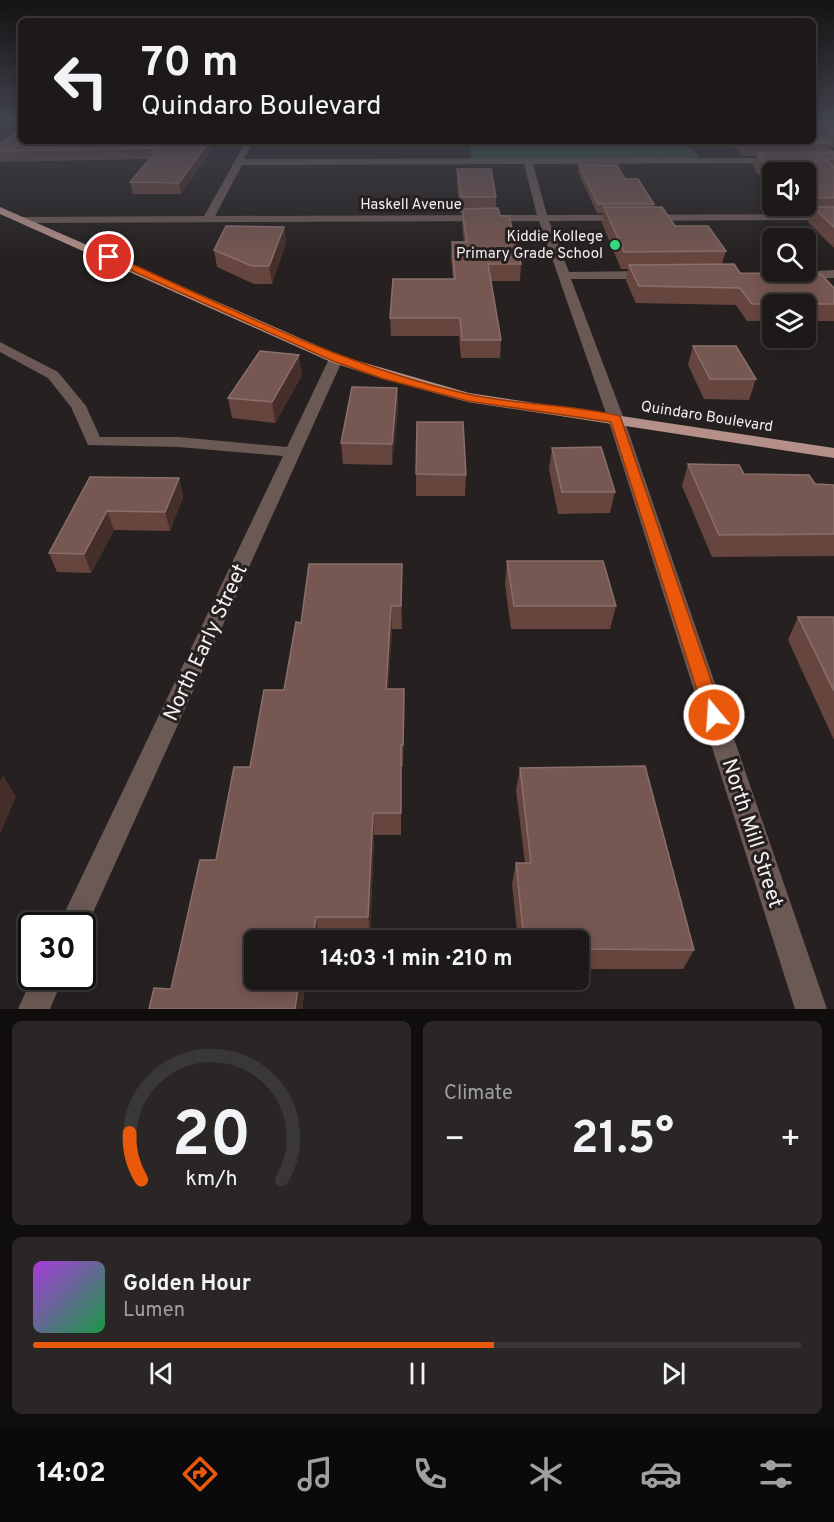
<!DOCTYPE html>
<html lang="en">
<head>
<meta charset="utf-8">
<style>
	body { margin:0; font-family:Overpass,sans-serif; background:#292625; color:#f1f3f6; height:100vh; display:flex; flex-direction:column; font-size:22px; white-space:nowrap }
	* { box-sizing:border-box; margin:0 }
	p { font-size:20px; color:#a0a0a2 }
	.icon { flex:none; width:33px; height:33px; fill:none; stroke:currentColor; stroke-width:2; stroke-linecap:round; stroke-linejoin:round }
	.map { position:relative; height:1009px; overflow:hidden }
	.details { display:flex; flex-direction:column; gap:12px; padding:12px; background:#0f0e0d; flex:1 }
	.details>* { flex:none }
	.top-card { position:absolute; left:18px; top:18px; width:798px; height:126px; border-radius:9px; box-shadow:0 3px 15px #0003,0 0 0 2px #3a3837; background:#1c1918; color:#f1f3f6; overflow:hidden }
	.tools { position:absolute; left:762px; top:162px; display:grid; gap:12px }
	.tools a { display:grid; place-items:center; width:54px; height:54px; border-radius:9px; background:#1c1918; box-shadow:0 3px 15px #0003,0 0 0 2px #3a3837; font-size:30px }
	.speed { position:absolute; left:18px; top:912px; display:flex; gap:12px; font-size:30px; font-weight:700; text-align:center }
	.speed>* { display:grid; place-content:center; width:78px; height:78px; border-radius:50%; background:#1c1918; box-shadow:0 3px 15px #0003,0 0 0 2px #3a3837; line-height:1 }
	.speed .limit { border:3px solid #111; border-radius:9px; background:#fff; color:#111 }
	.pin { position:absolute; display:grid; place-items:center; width:51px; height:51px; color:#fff; margin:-26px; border:3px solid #fff; border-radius:50%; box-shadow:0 2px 6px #0007 }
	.me { position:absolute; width:66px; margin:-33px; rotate:342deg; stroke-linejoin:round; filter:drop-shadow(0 0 4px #0008) }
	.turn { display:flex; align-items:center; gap:21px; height:126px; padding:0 24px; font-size:27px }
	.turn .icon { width:78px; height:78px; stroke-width:2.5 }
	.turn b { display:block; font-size:42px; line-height:51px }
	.big { font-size:45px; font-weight:700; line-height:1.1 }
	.details .widget { flex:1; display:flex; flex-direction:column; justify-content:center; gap:9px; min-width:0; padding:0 21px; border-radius:9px; background:#292625 }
	.details .dial { align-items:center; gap:0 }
	.dial svg { height:156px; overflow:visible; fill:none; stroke:#3a3837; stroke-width:7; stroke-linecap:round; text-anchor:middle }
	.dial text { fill:#f1f3f6; stroke:none }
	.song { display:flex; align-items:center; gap:18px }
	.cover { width:72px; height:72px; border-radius:9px; background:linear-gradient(135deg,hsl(280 70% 55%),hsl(140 70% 35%)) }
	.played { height:6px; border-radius:3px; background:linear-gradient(90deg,#ea580c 60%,#3a3837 60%) }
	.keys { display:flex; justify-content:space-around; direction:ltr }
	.heat { display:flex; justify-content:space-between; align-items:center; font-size:33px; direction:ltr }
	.details .tiles { flex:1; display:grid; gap:12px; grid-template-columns:1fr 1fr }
	.widget:last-child { grid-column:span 2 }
	.trip { position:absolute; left:244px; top:930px; width:345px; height:60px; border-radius:9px; background:#1c1918; box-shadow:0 3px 15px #0003,0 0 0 2px #3a3837; font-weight:700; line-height:60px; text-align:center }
	.tab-bar { display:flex; height:96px; justify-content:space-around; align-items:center; background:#0b0a0a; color:#a0a0a2 }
	.tab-bar .icon { width:42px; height:42px }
	.tab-bar .active { color:#ea580c }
	.tab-bar b { font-size:27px; color:#f1f3f6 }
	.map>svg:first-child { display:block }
	.green { fill:#34543f }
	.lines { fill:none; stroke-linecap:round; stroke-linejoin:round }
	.minor { fill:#6b5956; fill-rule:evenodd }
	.major { fill:#b49089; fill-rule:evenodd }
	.wall { fill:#67453f }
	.shaded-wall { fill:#462f2b }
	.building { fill:#765752; stroke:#896f6a; stroke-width:1.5 }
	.route { fill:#ea580c; stroke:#983908; stroke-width:1.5 }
	.poi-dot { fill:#34d881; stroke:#262120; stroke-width:2 }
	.labels { text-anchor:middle; stroke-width:6; stroke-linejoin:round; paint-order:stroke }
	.far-street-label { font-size:15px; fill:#f3efee; stroke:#262120 }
	.far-poi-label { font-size:15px; fill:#f3efee; stroke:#262120; text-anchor:end }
	.near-street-label { font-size:21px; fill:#f3efee; stroke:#262120 }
</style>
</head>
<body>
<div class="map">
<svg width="834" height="1009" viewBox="0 0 834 1009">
	<rect width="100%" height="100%" fill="#262120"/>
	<path class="green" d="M468,141h217l16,18h-229z"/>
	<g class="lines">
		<path class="minor" d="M0,118h7l-7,4z
			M813,137l21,14v7l-23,-17h2z
			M246,141h8l-10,18 533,-1 3,1v4l-247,1 14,51 287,-1v6l-285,1 20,51 80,-1 6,4 -6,4h-78l53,140 203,590h-32l-187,-590 -69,-198 -515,2 -5,-3 5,-3 180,-1zM524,164l13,51 -322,1 27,-51z
			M834,270v8l-37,1 -6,-4 6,-3z
			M0,342l58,30 28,34 14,31h79l108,10 42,-88 7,-4 7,4 -261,578v-11h-24l5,-10 220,-460 -104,-9 -91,-2 -17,-38 -23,-29 -48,-26z
			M33,976h31l-14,33h-32z"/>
		<path class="major" d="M0,207l341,149 128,37 365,55v10l-366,-56 -88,-24 -49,-16 -331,-148z"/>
	</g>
	<path class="wall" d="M813,118l21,1v29l-4,-2 -2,6h6v96l-26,-26 3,-10h-14l-6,-6h15v-34h-34v16l-17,-17 1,-2 -3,-3 3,-10h-13l-15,-15h85z
		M21,141h197l-37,53h-48l-3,-12 20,-23 -150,3v-18z
		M579,165l46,14 29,25v3l21,19 51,25 -4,13 18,9 94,15v33h-28v-17h-34v17h-25l-11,-16 -100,-2 -10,-22 2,-12h-7l-19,-46 1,-10h-6l-19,-41z
		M457,169l39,28v11l4,8 21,48 -1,17h-29l10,59 -1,18h-39l-2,-22h-68l-1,-18 63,-39 -2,-22 1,-15h12l-2,-18v-11h-2l-3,-29z
		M284,227l2,16 -14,41h-18l-37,-17 -3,-17z
		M693,346l63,33 -7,21 -45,-1 -16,-34z
		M302,375l-27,48 -43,-5 -4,-20z
		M397,388l1,21 -6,56 -49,-1 -2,-21z
		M552,448l63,44 -5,21 -52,1 -9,-45z
		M688,464l56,10 71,10 19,1v71l-122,1 -30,-71z
		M416,474l50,1 -1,21h-49z
		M90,477l89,1 4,19 -13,34 -56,-1 -23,43 -34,-1 -8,-19z
		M507,561l109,45 -6,23h-99l-6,-45z
		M402,564v65h-10l-4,60h16l-1,78h-2v68h-27l-4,102 -51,-1v4h-64l51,40 -4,29h-153l22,-20 45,-129 34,-93 34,-77 17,-67z
		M798,617h36v123l-46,-100z
		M520,768l174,182 -11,19h-104v-29h-61l-6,-56 4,-21h9l-9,-73z"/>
	<path class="shaded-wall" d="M815,123h3l-4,12h-1z
		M209,141h9l-37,53 -2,-11z
		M284,227l2,16 -14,41 -3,-18z
		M299,355l3,20 -27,48 -3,-21z
		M397,388l1,21 -6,56v-21z
		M179,478l4,19 -13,34 -5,-19z
		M107,511l7,19 -23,43 -7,-19z
		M402,564v65l-1,-23z
		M391,606l1,23 -5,83 -1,-23z
		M404,689l1,23 -2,55v-22z
		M3,775l13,22 -16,37v-53z
		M373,813l1,22 -4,102 -2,-20z
		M316,917l3,19v4h-6z
		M299,980h7l-4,29h-7z"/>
	<path class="building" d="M813,118l21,1v14l-16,-10h-3l-2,7 18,13h-85l-2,-2h69z
		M21,128v13h188l-30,42 -49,-1 29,-34 -159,3v-7z
		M834,152v7h-9l9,8v31l-28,-1v-25h-31l-16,-14h2l-4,-5z
		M579,165h38l8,14h13l16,25h-56z
		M457,169h34l5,28h-35z
		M604,207h58l13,19h33l18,25 -102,1z
		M813,207h21v20z
		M498,208l2,8h9l12,48h-33l13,76h-39l-2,-22h-70l3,-39h62l-3,-37h15l-5,-33z
		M226,226l58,1 -15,39h-17l-38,-16z
		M734,264l6,9 81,1 13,14v16h-82l-12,-16 -101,-2 -10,-21z
		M693,346h43l20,33h-46z
		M260,351l39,4 -27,47 -44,-4z
		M352,387l45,1 -5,56 -51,-1z
		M417,422h46l3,53 -50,-1z
		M601,447l14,45h-53l-10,-44z
		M688,464l51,1 5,9 65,1 6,9 19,1v49l-115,1z
		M90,477l89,1 -14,34 -58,-1 -23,43 -35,-1z
		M507,561h96l13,45h-102z
		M309,564h93l-1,42h-10l-5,83h18l-1,56h-2v68h-28l-5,104h-52l-3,23h-58v40h44l-4,29h-146l5,-21 17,1 29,-129h16l18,-93h16l14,-77h20l12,-68 5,1z
		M798,617h36v74z
		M645,766l49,184 -115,-1v-9h-55l-8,-77h15l-11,-95z"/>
	<linearGradient id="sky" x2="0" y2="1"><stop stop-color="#151212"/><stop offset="0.46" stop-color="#41434e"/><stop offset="1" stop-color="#41434e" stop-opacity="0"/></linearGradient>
	<rect width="834" height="259" fill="url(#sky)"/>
	<path class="route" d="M106,255h6c116,52 230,111 355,139 50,11 103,10 153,22l103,299 -2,6 -7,2 -6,-2 -3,-6 -94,-293 -143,-21 -87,-23 -48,-17 -227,-102z"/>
	<circle class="poi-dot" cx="615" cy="245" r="6"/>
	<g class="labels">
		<g class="far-street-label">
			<text x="411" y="209">Haskell Avenue</text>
			<text transform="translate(707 416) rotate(9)" y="5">Quindaro Boulevard</text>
		</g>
		<g class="far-poi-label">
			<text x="603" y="241">Kiddie Kollege<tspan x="603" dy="17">Primary Grade School</tspan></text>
		</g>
		<g class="near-street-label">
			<text transform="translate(205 642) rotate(-65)" y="7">North Early Street</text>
			<text transform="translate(753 833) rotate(72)" y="7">North Mill Street</text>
		</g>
	</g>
</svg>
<div class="tools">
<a><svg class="icon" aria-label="sound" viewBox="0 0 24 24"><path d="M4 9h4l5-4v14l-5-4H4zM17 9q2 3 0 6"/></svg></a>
<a><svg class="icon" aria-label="search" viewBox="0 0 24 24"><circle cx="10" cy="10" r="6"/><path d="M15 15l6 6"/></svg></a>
<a><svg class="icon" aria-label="layers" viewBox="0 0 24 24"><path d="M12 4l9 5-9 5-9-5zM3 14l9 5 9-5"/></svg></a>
</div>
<div class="speed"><div class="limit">30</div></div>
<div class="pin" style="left:109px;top:257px;background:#d93025"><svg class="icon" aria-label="arrive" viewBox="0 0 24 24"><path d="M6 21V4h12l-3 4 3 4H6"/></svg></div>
<svg class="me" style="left:714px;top:715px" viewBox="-20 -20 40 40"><circle r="17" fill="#ea580c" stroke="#fff" stroke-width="3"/><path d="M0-11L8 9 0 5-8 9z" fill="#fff"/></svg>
<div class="trip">14:03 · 1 min · 210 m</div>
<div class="top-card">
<div class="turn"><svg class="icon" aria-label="left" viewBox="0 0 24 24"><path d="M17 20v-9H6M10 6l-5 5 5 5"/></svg><div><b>70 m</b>Quindaro Boulevard</div></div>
</div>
</div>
<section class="details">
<div class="tiles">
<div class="widget dial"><svg viewBox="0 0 100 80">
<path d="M14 69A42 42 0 1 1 86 69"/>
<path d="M14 69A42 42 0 0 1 8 45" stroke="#ea580c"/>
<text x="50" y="56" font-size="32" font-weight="700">20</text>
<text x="50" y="72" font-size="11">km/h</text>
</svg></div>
<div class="widget"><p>Climate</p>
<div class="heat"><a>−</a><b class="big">21.5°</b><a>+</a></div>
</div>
<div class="widget">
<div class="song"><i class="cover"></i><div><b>Golden Hour</b><p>Lumen</p></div></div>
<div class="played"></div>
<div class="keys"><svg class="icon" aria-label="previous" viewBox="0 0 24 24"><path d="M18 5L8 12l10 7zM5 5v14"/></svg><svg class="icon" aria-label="pause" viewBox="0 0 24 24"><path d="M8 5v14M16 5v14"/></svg><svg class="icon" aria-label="next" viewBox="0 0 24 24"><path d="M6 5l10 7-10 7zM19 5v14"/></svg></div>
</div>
</div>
</section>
<nav class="tab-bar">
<b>14:02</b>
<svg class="icon active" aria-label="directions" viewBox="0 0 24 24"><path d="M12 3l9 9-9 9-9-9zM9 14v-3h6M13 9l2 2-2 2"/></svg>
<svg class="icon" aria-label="music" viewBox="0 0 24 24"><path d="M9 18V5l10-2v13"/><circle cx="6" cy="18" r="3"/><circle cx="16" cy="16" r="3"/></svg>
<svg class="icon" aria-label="phone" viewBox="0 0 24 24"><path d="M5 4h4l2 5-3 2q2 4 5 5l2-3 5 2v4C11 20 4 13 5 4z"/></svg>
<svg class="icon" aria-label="climate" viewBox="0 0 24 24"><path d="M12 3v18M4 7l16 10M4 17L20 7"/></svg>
<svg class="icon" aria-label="car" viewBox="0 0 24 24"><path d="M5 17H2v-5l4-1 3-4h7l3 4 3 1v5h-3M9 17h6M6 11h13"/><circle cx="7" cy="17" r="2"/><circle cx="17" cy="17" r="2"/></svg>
<svg class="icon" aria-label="filters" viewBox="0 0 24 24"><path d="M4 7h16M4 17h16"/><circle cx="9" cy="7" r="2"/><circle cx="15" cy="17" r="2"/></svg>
</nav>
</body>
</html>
